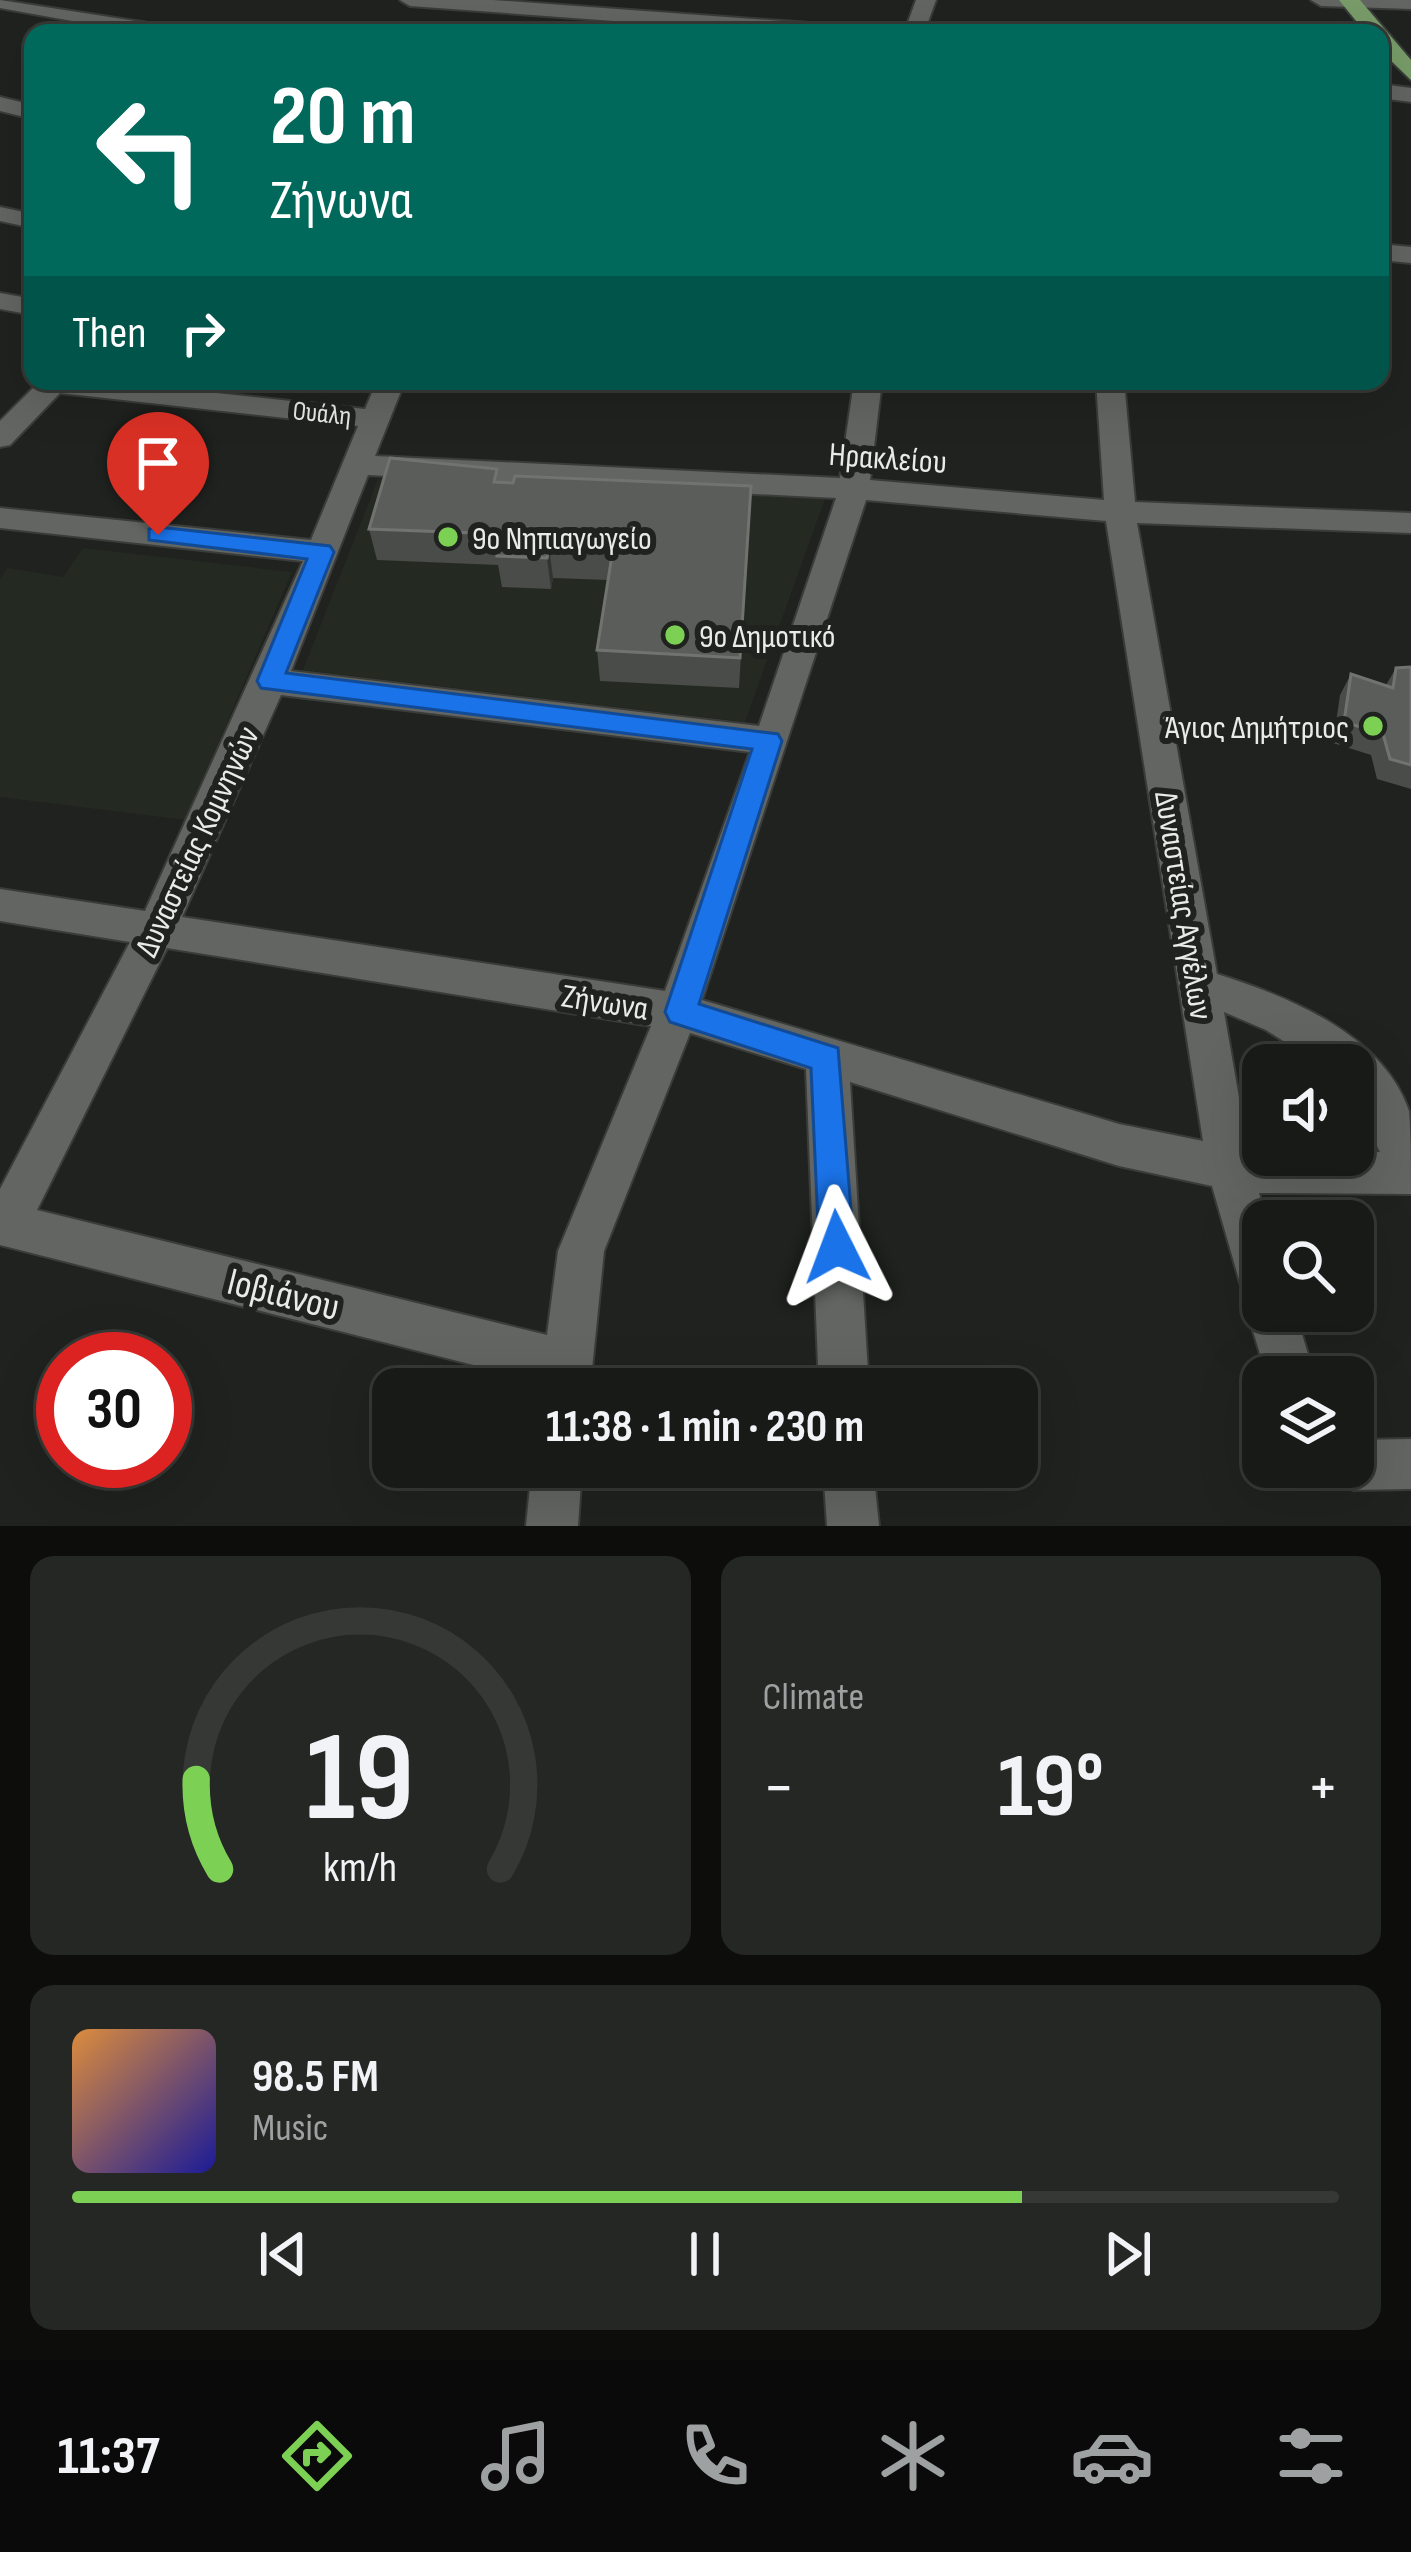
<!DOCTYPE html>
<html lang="en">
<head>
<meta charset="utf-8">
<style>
	body { margin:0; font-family:"Sofia Sans Condensed",sans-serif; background:#242723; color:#f1f3f6; height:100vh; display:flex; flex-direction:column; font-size:45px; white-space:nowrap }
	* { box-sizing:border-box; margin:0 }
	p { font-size:39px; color:#9ea1a1 }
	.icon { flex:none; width:66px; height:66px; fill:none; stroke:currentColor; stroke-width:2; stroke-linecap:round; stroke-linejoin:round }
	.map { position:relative; height:1526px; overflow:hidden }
	.sheet { display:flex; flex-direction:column; gap:30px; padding:30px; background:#0d0e0c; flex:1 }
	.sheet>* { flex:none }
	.guide { position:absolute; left:24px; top:24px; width:1365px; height:366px; border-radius:24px; box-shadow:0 12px 48px #0002,0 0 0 3px #363835; background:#00695c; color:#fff; overflow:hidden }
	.controls { position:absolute; left:1242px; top:1044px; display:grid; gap:24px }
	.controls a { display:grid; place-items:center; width:132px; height:132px; border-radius:24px; background:#171a16; box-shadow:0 12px 48px #0002,0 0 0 3px #363835; font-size:60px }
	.speed { position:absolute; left:36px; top:1332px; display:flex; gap:24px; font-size:60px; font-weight:700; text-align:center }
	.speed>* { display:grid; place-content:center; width:156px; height:156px; border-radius:50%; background:#171a16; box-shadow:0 12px 48px #0002,0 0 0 3px #363835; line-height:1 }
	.speed .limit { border:18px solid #d22; background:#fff; color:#111 }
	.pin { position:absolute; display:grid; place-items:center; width:102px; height:102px; color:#fff; margin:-123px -51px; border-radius:50% 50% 50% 0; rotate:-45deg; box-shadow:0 0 12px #0007 }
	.pin .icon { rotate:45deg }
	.me { position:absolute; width:132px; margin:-66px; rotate:357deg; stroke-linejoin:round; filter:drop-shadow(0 0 9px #0008) }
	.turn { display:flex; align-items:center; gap:42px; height:252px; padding:0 48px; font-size:54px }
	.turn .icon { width:156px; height:156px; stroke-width:2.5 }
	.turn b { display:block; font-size:84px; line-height:102px }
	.then { display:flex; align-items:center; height:114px; padding:0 48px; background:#0003; gap:24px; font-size:45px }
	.big { font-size:90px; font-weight:700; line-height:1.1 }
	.sheet .card { flex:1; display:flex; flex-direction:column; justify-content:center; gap:18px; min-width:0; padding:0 42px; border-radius:24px; background:#242723 }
	.sheet .dial { align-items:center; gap:0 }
	.dial svg { height:312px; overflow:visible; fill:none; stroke:#363835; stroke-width:7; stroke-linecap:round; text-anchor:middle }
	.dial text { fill:#f1f3f6; stroke:none }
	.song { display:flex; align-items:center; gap:36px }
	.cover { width:144px; height:144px; border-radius:18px; background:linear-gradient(135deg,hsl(30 70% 55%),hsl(240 70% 35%)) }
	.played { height:12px; border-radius:6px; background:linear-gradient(90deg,#7cd154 75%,#363835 75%) }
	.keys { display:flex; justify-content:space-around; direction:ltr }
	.heat { display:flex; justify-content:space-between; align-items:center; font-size:66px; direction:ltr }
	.sheet .tiles { flex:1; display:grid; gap:30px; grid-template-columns:1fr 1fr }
	.card:last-child { grid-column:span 2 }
	.trip { position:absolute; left:372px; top:1368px; width:666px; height:120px; border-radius:24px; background:#171a16; box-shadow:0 12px 48px #0002,0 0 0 3px #363835; font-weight:700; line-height:120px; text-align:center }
	.dock { display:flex; height:192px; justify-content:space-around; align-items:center; background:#090a09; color:#9ea1a1 }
	.dock .icon { width:84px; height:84px }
	.dock .on { color:#7cd154 }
	.dock b { font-size:54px; color:#f1f3f6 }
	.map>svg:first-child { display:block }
	.built { fill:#242a21 }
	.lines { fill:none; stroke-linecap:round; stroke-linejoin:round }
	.minor-casing { stroke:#3a3c39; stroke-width:4 }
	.major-casing { stroke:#3a3c39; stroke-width:4 }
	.minor { fill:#626561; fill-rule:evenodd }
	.major { fill:#789c69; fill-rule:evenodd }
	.wall { fill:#494c48 }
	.shaded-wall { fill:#313430 }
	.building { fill:#5a5d59; stroke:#717370; stroke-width:3 }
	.route { fill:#1a73e8; stroke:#114b97; stroke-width:3 }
	.poi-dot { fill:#7cd154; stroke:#1f221e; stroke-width:4.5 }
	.labels { text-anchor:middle; stroke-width:12; stroke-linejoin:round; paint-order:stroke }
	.far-street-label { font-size:27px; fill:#e9ebe8; stroke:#1f221e }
	.street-label { font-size:33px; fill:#e9ebe8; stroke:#1f221e }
	.poi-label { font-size:33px; fill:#e9ebe8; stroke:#1f221e; text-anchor:start }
	.near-street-label { font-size:39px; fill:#e9ebe8; stroke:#1f221e }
</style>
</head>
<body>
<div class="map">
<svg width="1411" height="1526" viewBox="0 0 1411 1526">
	<rect width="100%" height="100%" fill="#1f221e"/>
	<path class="built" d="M378,479l448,17 -81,226 -442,-52z
		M83,548l209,24 -107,248 -185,-23v-218l7,-11 56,9z"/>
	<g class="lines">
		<g class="minor-casing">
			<path id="minor" d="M0,0l174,27 10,6h-45l-139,-25z
				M400,0h93l371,27 10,6h-95l-369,-27z
				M916,0h20l-12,33h-20z
				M1311,0h100v9l-90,-3z
				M1380,84l31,4v14l-31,-4z
				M0,97l33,8v14l-33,-8z
				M0,207l33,7v14l-33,-7z
				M1380,244l31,3v16l-31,-3z
				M0,293l33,6v16l-33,-6z
				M40,381h65l260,28 12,-28h28l-30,75 465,22 14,-97h28l-12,99 234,20 -8,-119h28l11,121 276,11v20l-274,-10 80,451c70,22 166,60 192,137 2,23 2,58 2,83l-152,-1 8,28h-4v90h32l20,66h-48l-20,-66 4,-9 -11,-19 -28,-97 -93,-20 -269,-84 19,307h-50l-13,-320 -116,-36 -86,218 -14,138h-50l1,-7 -541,-137v-56l130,-247 -130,-21v-32l145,22 158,-350 -303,-33v-20l311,32 47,-114 -298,-33 -50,52 -10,2v-26zM368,475l468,23 -77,228 -468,-55zM866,500l240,21 97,620 -84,-17 -417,-124zM281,695l469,57 -85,239 -483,-74zM167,948l484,78 -93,225 -11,84 -510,-125zM1224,1012l42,18 55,35h32v35l27,52 -117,3v-5l-15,-1z
				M1411,1439v50l-58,1 -18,-7 -7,-16h25v-27z
				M532,1467h50l-4,59h-52z
				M823,1467h50l6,59h-52z"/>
		</g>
		<g class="major-casing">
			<path id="major" d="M1339,0h21l51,60v20l-31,-30v-17h-14z"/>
		</g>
		<use href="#minor" class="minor"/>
		<use href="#major" class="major"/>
	</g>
	<path class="wall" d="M499,482l252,4 -12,202 -139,-7 -3,-31 11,-70 -55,-2 -2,11 -49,-2 -4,-22 -121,-5 -8,-31z
		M1411,667v122l-34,-10 -6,-24 -38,-12 7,-48 11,-21 35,11 10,-17z"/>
	<path class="shaded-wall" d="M549,547l4,31 -2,11 -4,-31z"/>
	<path class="building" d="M390,458l107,11 -3,13 19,1 2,-7 236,10 -11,172 -143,-8 16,-101 -64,-2 -2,11 -50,-2 5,-22 -133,-5z
		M1411,667v98l-21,-6 -7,-25 -39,-12 7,-48 42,14 3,-20z"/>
	<path class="route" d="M158,527l172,19 4,6 -48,121 492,61 4,7 -83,263 139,44 16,199 -5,13 -12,5 -13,-5 -5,-13 -8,-179 -141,-46 -5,-10 87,-263 -491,-61 -4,-7 50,-122 -158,-19v-11z"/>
	<g class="poi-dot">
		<circle cx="448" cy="537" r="12"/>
		<circle cx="675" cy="635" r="12"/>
		<circle cx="1373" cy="726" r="12"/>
	</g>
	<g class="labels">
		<g class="far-street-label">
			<text transform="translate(322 413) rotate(6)" y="9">Ουάλη</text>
		</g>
		<g class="street-label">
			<text transform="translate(888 457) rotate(4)" y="12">Ηρακλείου</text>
			<text transform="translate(196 841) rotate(-65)" y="12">Δυναστείας Κομνηνών</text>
			<text transform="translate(1185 905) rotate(81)" y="12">Δυναστείας Αγγέλων</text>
			<text transform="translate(605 1001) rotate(9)" y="12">Ζήνωνα</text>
		</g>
		<g class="poi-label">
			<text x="472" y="549">9ο Νηπιαγωγείο</text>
			<text x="699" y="647">9ο Δημοτικό</text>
			<text x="1349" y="738" text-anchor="end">Άγιος Δημήτριος</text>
		</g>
		<g class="near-street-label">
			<text transform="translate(284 1293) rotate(14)" y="14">Ιοβιάνου</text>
		</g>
	</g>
</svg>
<div class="controls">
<a><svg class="icon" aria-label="sound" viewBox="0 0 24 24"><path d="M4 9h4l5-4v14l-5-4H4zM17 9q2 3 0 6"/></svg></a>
<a><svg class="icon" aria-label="search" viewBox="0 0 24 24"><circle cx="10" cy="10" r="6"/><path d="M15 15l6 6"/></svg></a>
<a><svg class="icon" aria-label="layers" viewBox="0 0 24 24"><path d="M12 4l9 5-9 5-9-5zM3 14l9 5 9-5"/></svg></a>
</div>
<div class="speed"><div class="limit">30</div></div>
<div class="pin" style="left:158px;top:535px;background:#d93025"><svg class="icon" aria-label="arrive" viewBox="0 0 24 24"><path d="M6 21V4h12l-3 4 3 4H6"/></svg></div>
<svg class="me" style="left:837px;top:1247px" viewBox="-20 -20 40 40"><path d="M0-17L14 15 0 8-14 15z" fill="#1a73e8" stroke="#fff" stroke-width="4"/></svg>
<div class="trip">11:38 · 1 min · 230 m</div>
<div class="guide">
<div class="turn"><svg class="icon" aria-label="left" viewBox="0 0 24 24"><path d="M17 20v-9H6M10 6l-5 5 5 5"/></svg><div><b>20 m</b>Ζήνωνα</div></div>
<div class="then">Then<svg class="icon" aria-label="right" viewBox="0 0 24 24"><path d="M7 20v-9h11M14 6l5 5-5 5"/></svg></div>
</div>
</div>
<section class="sheet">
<div class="tiles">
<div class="card dial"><svg viewBox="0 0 100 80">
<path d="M14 69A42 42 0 1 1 86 69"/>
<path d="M14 69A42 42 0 0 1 8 46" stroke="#7cd154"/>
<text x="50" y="56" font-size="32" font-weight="700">19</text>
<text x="50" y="72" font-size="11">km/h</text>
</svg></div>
<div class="card"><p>Climate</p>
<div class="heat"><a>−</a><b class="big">19°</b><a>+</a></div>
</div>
<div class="card">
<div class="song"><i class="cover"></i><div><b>98.5 FM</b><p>Music</p></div></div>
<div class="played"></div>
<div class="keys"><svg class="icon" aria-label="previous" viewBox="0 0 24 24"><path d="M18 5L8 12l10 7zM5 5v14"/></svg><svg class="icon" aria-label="pause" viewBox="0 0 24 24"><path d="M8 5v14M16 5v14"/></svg><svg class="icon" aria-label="next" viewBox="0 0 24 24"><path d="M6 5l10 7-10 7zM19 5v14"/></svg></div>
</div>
</div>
</section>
<nav class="dock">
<b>11:37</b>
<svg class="icon on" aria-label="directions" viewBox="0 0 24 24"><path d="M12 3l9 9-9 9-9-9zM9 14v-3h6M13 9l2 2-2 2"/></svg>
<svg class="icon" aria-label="music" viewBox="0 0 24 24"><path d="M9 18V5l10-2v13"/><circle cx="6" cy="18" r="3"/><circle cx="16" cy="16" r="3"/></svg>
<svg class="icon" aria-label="phone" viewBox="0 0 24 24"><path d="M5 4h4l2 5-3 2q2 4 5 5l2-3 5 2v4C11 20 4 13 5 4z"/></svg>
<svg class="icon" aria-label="climate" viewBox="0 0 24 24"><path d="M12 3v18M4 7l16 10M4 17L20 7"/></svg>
<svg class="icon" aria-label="car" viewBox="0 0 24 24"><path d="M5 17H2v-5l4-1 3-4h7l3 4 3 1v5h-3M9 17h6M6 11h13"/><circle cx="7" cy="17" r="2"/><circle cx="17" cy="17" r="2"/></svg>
<svg class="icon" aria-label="filters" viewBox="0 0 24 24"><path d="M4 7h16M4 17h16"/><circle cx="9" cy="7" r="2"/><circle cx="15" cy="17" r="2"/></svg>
</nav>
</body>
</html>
